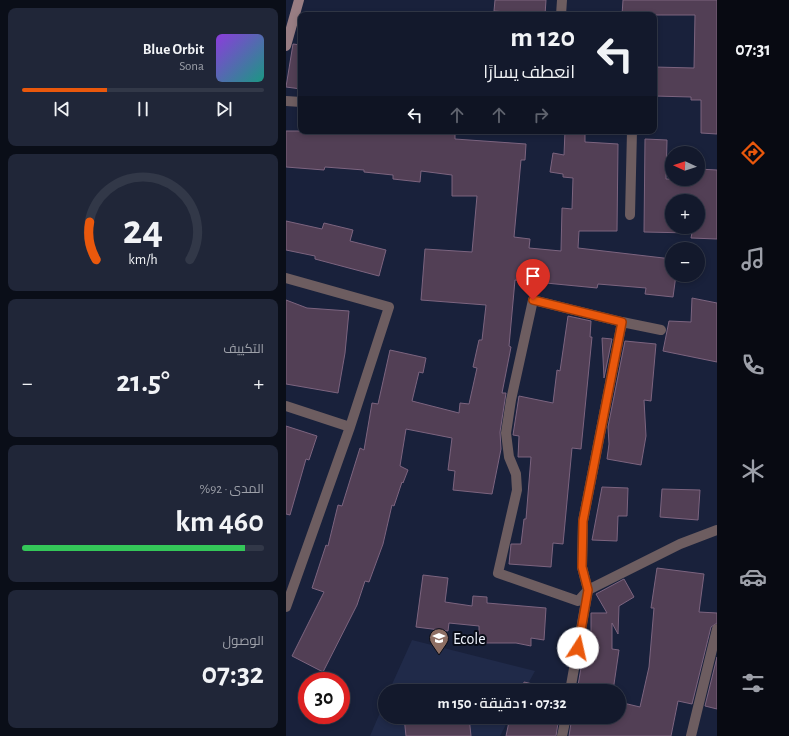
<!DOCTYPE html>
<html lang="ar">
<head>
<meta charset="utf-8">
<style>
	body { margin:0; font-family:"Alegreya Sans",Cairo,sans-serif; background:#202638; color:#f1f3f6; direction:rtl; height:100vh; display:flex; flex-direction:column; font-size:15px; white-space:nowrap }
	* { box-sizing:border-box; margin:0 }
	p { font-size:13px; color:#9da0a9 }
	.icon { flex:none; width:22px; height:22px; fill:none; stroke:currentColor; stroke-width:2; stroke-linecap:round; stroke-linejoin:round }
	.map { position:relative; flex:1; overflow:hidden; direction:ltr }
	.drawer { display:flex; flex-direction:column; gap:8px; padding:8px; background:#0a0e18; width:286px }
	.drawer>* { flex:none }
	.guide { position:absolute; left:12px; top:12px; width:359px; height:122px; border-radius:8px; box-shadow:0 2px 6px #0003,0 0 0 1px #323848; direction:rtl; background:#13192c; color:#f1f3f6; overflow:hidden }
	.needle { width:26px; rotate:273deg }
	.controls { position:absolute; left:379px; top:146px; display:grid; gap:8px }
	.controls a { display:grid; place-items:center; width:40px; height:40px; border-radius:50%; background:#13192c; box-shadow:0 2px 6px #0003,0 0 0 1px #323848; font-size:20px }
	.speed { position:absolute; left:12px; top:672px; display:flex; gap:8px; font-size:20px; font-weight:700; text-align:center }
	.speed>* { display:grid; place-content:center; width:52px; height:52px; border-radius:50%; background:#13192c; box-shadow:0 2px 6px #0003,0 0 0 1px #323848; line-height:1 }
	.speed .limit { border:6px solid #d22; background:#fff; color:#111 }
	.pin { position:absolute; display:grid; place-items:center; width:34px; height:34px; color:#fff; margin:-41px -17px; border-radius:50% 50% 50% 0; rotate:-45deg; box-shadow:0 0 4px #0007 }
	.pin .icon { rotate:45deg }
	.me { position:absolute; width:44px; margin:-22px; rotate:10deg; stroke-linejoin:round; filter:drop-shadow(0 0 3px #0008) }
	.turn { display:flex; align-items:center; gap:14px; height:84px; padding:0 16px; font-size:18px }
	.turn .icon { width:52px; height:52px; stroke-width:2.5 }
	.turn b { display:block; font-size:28px; line-height:34px }
	.lanes { display:flex; align-items:center; height:38px; padding:0 16px; background:#0003; justify-content:center; gap:20px; direction:ltr }
	.lanes .off { opacity:.35 }
	.big { font-size:30px; font-weight:600; line-height:1.1 }
	.drawer .card { flex:1; display:flex; flex-direction:column; justify-content:center; gap:6px; min-width:0; padding:0 14px; border-radius:8px; background:#202638 }
	.drawer .dial { align-items:center; gap:0 }
	.dial svg { height:104px; overflow:visible; fill:none; stroke:#323848; stroke-width:7; stroke-linecap:round; text-anchor:middle }
	.dial text { fill:#f1f3f6; stroke:none }
	.song { display:flex; align-items:center; gap:12px }
	.cover { width:48px; height:48px; border-radius:6px; background:linear-gradient(135deg,hsl(270 70% 55%),hsl(170 70% 35%)) }
	.played { height:4px; border-radius:2px; background:linear-gradient(90deg,#ea580c 35%,#323848 35%) }
	.keys { display:flex; justify-content:space-around; direction:ltr }
	.heat { display:flex; justify-content:space-between; align-items:center; font-size:22px; direction:ltr }
	.charge { height:6px; border-radius:3px; background:linear-gradient(90deg,#34c759 92%,#323848 0) }
	.trip { position:absolute; left:92px; top:684px; width:248px; height:40px; border-radius:20px; background:#13192c; box-shadow:0 2px 6px #0003,0 0 0 1px #323848; font-weight:600; line-height:40px; text-align:center; direction:rtl }
	main { display:flex; flex:1; min-height:0 }
	.menu { display:flex; flex-direction:column; width:72px; justify-content:space-around; align-items:center; background:#080a12; color:#9da0a9 }
	.menu .icon { width:28px; height:28px }
	.menu .active { color:#ea580c }
	.menu b { font-size:18px; color:#f1f3f6 }
	.map>svg:first-child { display:block }
	.built { fill:#202a49 }
	.building { fill:#523f55; stroke:#7c647f; fill-rule:evenodd }
	.lines { fill:none; stroke-linecap:round; stroke-linejoin:round }
	.street { stroke:#6d5d60; stroke-width:10 }
	.secondary { stroke:#987d83; stroke-width:10 }
	.route-casing { stroke:#983908; stroke-width:10 }
	.route { stroke:#ea580c; stroke-width:7 }
	.labels { text-anchor:middle; stroke-width:4; stroke-linejoin:round; paint-order:stroke }
	.poi-label { font-size:16px; fill:#f0f4fe; stroke:#080c17; text-anchor:start }
</style>
</head>
<body>
<main>
<nav class="menu">
<b>07:31</b>
<svg class="icon active" aria-label="directions" viewBox="0 0 24 24"><path d="M12 3l9 9-9 9-9-9zM9 14v-3h6M13 9l2 2-2 2"/></svg>
<svg class="icon" aria-label="music" viewBox="0 0 24 24"><path d="M9 18V5l10-2v13"/><circle cx="6" cy="18" r="3"/><circle cx="16" cy="16" r="3"/></svg>
<svg class="icon" aria-label="phone" viewBox="0 0 24 24"><path d="M5 4h4l2 5-3 2q2 4 5 5l2-3 5 2v4C11 20 4 13 5 4z"/></svg>
<svg class="icon" aria-label="climate" viewBox="0 0 24 24"><path d="M12 3v18M4 7l16 10M4 17L20 7"/></svg>
<svg class="icon" aria-label="car" viewBox="0 0 24 24"><path d="M5 17H2v-5l4-1 3-4h7l3 4 3 1v5h-3M9 17h6M6 11h13"/><circle cx="7" cy="17" r="2"/><circle cx="17" cy="17" r="2"/></svg>
<svg class="icon" aria-label="filters" viewBox="0 0 24 24"><path d="M4 7h16M4 17h16"/><circle cx="9" cy="7" r="2"/><circle cx="15" cy="17" r="2"/></svg>
</nav>
<div class="map">
<svg width="431" height="736" viewBox="0 0 431 736">
	<rect width="100%" height="100%" fill="#19213b"/>
	<path class="built" d="M126,640l123,31 -11,20h-135z
		M99,701v16h125l-10,19h-130z"/>
	<path class="building" d="M209,0h51l-1,15 -51,-4z
		M337,0h94v134l-16,-1v-33h-10v-3l-37,-1v-29l40,1 1,-53h-73z
		M7,44l8,1v44l-15,-2z
		M0,131h124l28,3v-3h17v8l71,5 -1,16h-4l-7,77 16,2 -1,9 32,3 1,-43 10,1 1,-31 -10,-1v-3l-13,-2 3,-19 11,2 1,-24h20v11l33,2 -1,87h-38l-1,17 94,11v16h4l-3,22 -28,-3 1,-6 -48,-4 -1,4 -82,-8 -6,66 2,1 -9,46h4l-6,39 1,17 -9,45 -39,-4 2,-19 -7,-1 4,-32 -46,-9 -6,37 8,4 -5,13 -1,-1 -8,24 -2,-1 -9,39 -14,38 -4,-1 -8,24 -34,67 -31,-16 32,-64 -12,-4 14,-43 2,1 10,-41 4,1 18,-58 4,2 8,-47 6,1 12,-54 36,8 -3,15 -4,-1 -7,29 47,12 1,-10 9,1 8,-36 -4,-1 6,-27h3l4,-35 -65,-5 4,-51 47,3 5,-56h-25v-21l-31,-4 -1,11 -27,-3v-4l-29,-3v-2l-39,-3 -1,3 -38,-3z
		M359,139l22,1 -1,39h32v-10l19,1v69l-26,-1 1,-5 -48,-1zM386,201h26v26h-26z
		M0,221l36,8 2,-6 29,7 -3,11 36,9 -7,26 -64,-17v-3l-29,-6z
		M406,298l25,5v59l-54,-11 6,-30 22,1z
		M0,300l21,8 42,3 -4,42 -7,40 -52,-9z
		M282,316l23,5 -1,16h2l-11,112 -9,-1 -9,96 -10,-1 -2,24 -42,-3 2,-20h10l3,-25h2l5,-62h-13l1,-21 -6,-1 6,-39 34,7 4,-33 3,1z
		M316,338l10,1 -8,39z
		M339,341l31,3 -5,57 -7,-1 2,36 -5,29 -34,-6 2,-15 -1,-17z
		M0,426l31,10 -8,24 -3,-1 -16,56 -4,-1z
		M316,487l26,1 -1,28h-9l-1,25 -25,-1z
		M376,489l38,1 -2,30 -38,-3z
		M371,568l47,6 -5,38 18,1v10l-6,4 -19,77 -14,-3 -7,35h-102l3,-19h47v-15l21,5 9,-40 5,-59h-3z
		M137,575l25,3 -3,24 27,4 1,-10 14,1v6l59,5 -2,32 -13,-2v8l-15,-3h-37v-17l-30,-3 -1,8 -32,-4z
		M338,579l10,18 -15,9 -1,28 -6,-11v26l7,1 -6,41h-36l8,-46 6,1v-33h16l-11,-19z
		M431,657v52l-12,-3z
		M238,682l40,9h-42z
		M118,717h65l2,19h-65z
		M224,717h49l-3,19h-50z"/>
	<g class="lines">
		<path class="street" d="M275,15l1,-15
			M0,101l15,1
			M344,215l2,-84
			M0,278l103,29 -39,120 -64,180
			M375,330l-39,-8 -89,-22 -22,100 -5,33 3,24 7,17 1,16 -19,83 80,28 10,-11 92,-46 37,-14
			M0,406l64,21
			M284,691l18,-101 -6,-23 1,-46 39,-199
			M276,736l4,-19
			M405,736l26,-107"/>
		<path class="secondary" d="M0,46l13,-46"/>
	</g>
	<g class="lines">
		<g class="route-casing">
			<path id="route" d="M247,300l89,22 -39,199 -1,46 6,23 -10,58"/>
		</g>
		<use href="#route" class="route"/>
	</g>
	<defs>
		<g id="school-pin" transform="scale(1)"><path d="M0 17L-7.5 6A9.5 9.5 0 1 1 7.5 6Z" fill="#8d6e63" stroke="#080c17"/><path d="M0-5L7-2L0 1L-7-2ZM-4 1L0 2.5L4 1V4Q0 6-4 4Z" fill="#fff"/></g>
	</defs>
	<g fill-rule="evenodd">
		<use href="#school-pin" x="153" y="638"/>
	</g>
	<g class="labels">
		<g class="poi-label">
			<text x="167" y="644">Ecole</text>
		</g>
	</g>
</svg>
<div class="controls">
<a><svg class="needle" viewBox="-14 -14 28 28"><path d="M0-13l5 13h-10z" fill="#e53935"/><path d="M0 13l5-13h-10z" fill="#9da0a9"/></svg></a>
<a>+</a>
<a>−</a>
</div>
<div class="speed"><div class="limit">30</div></div>
<div class="pin" style="left:247px;top:300px;background:#d93025"><svg class="icon" aria-label="arrive" viewBox="0 0 24 24"><path d="M6 21V4h12l-3 4 3 4H6"/></svg></div>
<svg class="me" style="left:292px;top:648px" viewBox="-20 -20 40 40"><circle r="19" fill="#fff"/><path d="M0-13L10 11 0 6-10 11z" fill="#ea580c"/></svg>
<div class="trip">07:32 · 1 دقيقة · 150 m</div>
<div class="guide">
<div class="turn"><svg class="icon" aria-label="left" viewBox="0 0 24 24"><path d="M17 20v-9H6M10 6l-5 5 5 5"/></svg><div><b>120 m</b>انعطف يسارًا</div></div>
<div class="lanes"><svg class="icon" aria-label="left" viewBox="0 0 24 24"><path d="M17 20v-9H6M10 6l-5 5 5 5"/></svg><svg class="icon off" aria-label="ahead" viewBox="0 0 24 24"><path d="M12 20V5M6 11l6-6 6 6"/></svg><svg class="icon off" aria-label="ahead" viewBox="0 0 24 24"><path d="M12 20V5M6 11l6-6 6 6"/></svg><svg class="icon off" aria-label="right" viewBox="0 0 24 24"><path d="M7 20v-9h11M14 6l5 5-5 5"/></svg></div>
</div>
</div>
<section class="drawer">
<div class="card">
<div class="song"><i class="cover"></i><div><b>Blue Orbit</b><p>Sona</p></div></div>
<div class="played"></div>
<div class="keys"><svg class="icon" aria-label="previous" viewBox="0 0 24 24"><path d="M18 5L8 12l10 7zM5 5v14"/></svg><svg class="icon" aria-label="pause" viewBox="0 0 24 24"><path d="M8 5v14M16 5v14"/></svg><svg class="icon" aria-label="next" viewBox="0 0 24 24"><path d="M6 5l10 7-10 7zM19 5v14"/></svg></div>
</div>
<div class="card dial"><svg viewBox="0 0 100 80">
<path d="M14 69A42 42 0 1 1 86 69"/>
<path d="M14 69A42 42 0 0 1 9 40" stroke="#ea580c"/>
<text x="50" y="56" font-size="32" font-weight="700">24</text>
<text x="50" y="72" font-size="11">km/h</text>
</svg></div>
<div class="card"><p>التكييف</p>
<div class="heat"><a>−</a><b class="big">21.5°</b><a>+</a></div>
</div>
<div class="card"><p>المدى · 92%</p><b class="big">460 km</b><div class="charge"></div></div>
<div class="card"><p>الوصول</p><b class="big">07:32</b></div>
</section>
</main>
</body>
</html>
